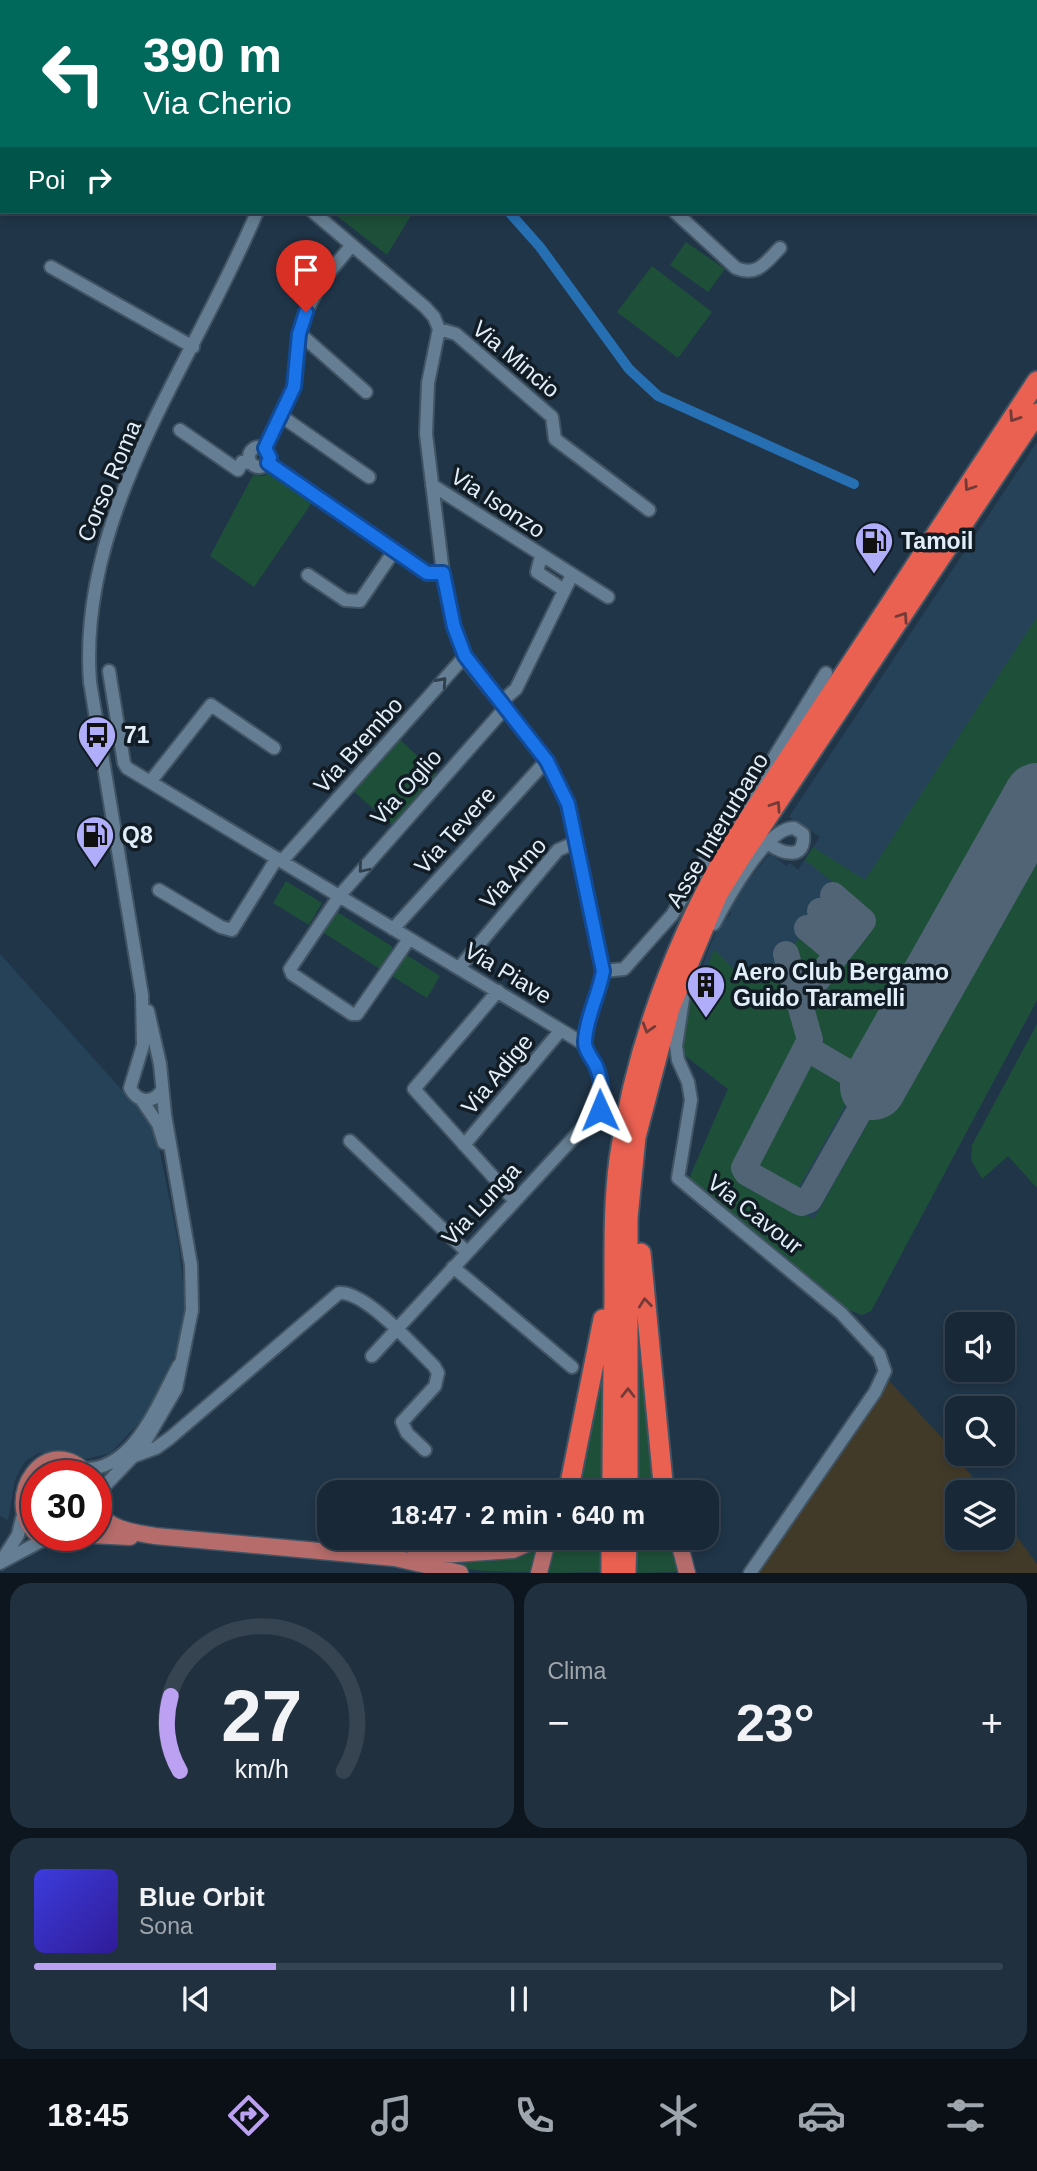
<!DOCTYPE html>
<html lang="it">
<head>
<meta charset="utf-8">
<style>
	body { margin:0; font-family:Arial,sans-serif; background:#21303e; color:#f1f3f6; height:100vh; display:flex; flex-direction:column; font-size:26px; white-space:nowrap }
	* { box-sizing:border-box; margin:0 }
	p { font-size:23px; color:#9fa6ad }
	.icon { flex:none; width:38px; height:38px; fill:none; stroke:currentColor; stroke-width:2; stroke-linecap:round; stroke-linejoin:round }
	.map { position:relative; height:1573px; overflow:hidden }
	.panel { display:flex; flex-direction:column; gap:10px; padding:10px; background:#0d161e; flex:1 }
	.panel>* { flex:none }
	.hud { position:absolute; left:0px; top:0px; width:1038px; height:214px; box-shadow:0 4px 10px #0003,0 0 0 2px #364451; background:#00695c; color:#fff; overflow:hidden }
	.tools { position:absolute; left:945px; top:1312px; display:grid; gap:14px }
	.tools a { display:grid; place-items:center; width:70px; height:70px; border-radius:14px; background:#182836; box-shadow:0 4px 10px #0003,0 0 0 2px #364451; font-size:35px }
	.speed { position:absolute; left:21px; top:1460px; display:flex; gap:14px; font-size:35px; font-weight:700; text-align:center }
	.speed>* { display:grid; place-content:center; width:91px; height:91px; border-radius:50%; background:#182836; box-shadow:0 4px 10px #0003,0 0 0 2px #364451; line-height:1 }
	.speed .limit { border:10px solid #d22; background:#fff; color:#111 }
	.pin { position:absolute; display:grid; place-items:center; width:60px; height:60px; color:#fff; margin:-72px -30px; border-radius:50% 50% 50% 0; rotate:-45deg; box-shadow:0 0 7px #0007 }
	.pin .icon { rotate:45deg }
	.me { position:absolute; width:77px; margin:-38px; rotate:359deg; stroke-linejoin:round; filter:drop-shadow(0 0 5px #0008) }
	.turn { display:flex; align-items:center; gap:24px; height:147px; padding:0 28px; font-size:32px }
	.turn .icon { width:91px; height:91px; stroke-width:2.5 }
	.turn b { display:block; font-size:49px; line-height:60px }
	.then { display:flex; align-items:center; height:66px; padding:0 28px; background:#0003; gap:14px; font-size:26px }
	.big { font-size:52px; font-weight:600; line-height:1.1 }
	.panel .widget { flex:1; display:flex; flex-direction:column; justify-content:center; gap:10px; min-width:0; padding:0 24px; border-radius:21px; background:#21303e }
	.panel .dial { align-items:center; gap:0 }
	.dial svg { height:182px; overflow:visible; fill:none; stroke:#364451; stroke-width:7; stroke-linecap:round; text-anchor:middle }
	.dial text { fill:#f1f3f6; stroke:none }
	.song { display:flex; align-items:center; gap:21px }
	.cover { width:84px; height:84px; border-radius:10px; background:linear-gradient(135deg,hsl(240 70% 55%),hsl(250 70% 35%)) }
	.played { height:7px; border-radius:4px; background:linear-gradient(90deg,#bca0f2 25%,#364451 25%) }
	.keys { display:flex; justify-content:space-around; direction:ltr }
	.heat { display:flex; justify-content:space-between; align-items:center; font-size:38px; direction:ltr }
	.panel .tiles { flex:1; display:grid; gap:10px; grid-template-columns:1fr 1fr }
	.widget:last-child { grid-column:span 2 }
	.trip { position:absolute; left:317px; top:1480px; width:402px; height:70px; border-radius:21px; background:#182836; box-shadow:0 4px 10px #0003,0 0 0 2px #364451; font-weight:600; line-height:70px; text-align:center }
	.menu { display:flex; height:112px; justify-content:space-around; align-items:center; background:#0a1016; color:#9fa6ad }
	.menu .icon { width:49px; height:49px }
	.menu .on { color:#bca0f2 }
	.menu b { font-size:32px; color:#f1f3f6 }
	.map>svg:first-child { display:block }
	.built { fill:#264258 }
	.industrial { fill:#423a29 }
	.green { fill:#1e5039 }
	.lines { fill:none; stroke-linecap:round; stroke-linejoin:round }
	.canal { stroke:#266fb2; stroke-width:10 }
	.taxiway { stroke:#516475; stroke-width:26 }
	.runway { stroke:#516475; stroke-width:66 }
	.minor-casing { stroke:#405463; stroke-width:16 }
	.major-casing { stroke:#405463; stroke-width:19 }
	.highway-casing { stroke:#405463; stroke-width:23 }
	.minor { stroke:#667e93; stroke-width:12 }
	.major { stroke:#b56c6b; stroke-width:16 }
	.highway { stroke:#ea6051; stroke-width:19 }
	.oneway { stroke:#733b38 }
	.oneway2 { stroke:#2f3e4b }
	.route-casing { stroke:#114b97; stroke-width:18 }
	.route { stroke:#1a73e8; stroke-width:12 }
	.labels { text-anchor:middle; stroke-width:7; stroke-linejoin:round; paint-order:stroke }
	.street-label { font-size:23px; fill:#e2effb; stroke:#121c24 }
	.poi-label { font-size:23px; font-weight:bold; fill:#e2effb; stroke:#121c24; text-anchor:start }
</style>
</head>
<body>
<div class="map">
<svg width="1037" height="1573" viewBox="0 0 1037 1573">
	<rect width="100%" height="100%" fill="#203548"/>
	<path class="built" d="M1037,442v558l-166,311 -9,4 -15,-6 -159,-128 40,-92 -45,-35 1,-44 32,-78 15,-19 -5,-4 44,-56 16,13 4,-3 8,7 22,-33 -31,-20z
		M0,954l155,173 24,121 7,60 -4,31 -35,75 -36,39 -25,6 -27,-6h-20l-14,8 -10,19 -7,40 -8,-4z"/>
	<path class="industrial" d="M880,1371l65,70 39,52h-27v45h46v-20l34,46v9h-293z"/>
	<path class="green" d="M332,212h81l-26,43z
		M686,242l39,27 -17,23 -38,-27z
		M652,266l60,46 -34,46 -61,-46z
		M272,472l41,29 -59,86 -44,-31 43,-81 10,1z
		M1037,617v149l-171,304h-13l-27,-17 -9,-12 -11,-38 66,-85 -36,-27 3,-4 -34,-27 8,-13 52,33z
		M398,738l41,38 -46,50 -41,-36z
		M1037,823v177l-166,311 -9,4 -15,-6 -159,-128 40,-92 -45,-35 1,-44 18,-43 5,2 7,-20 34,35 5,-5 11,5 19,-24 20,69v14l-72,129 83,47z
		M286,881l36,22 -13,22 -36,-22z
		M334,910l59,37 -13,22 -59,-38z
		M804,932l22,17 1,10 -24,32 -13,-41z
		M405,954l35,22 -13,22 -35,-22z
		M1037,1024v164l-29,-32 -26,23 -11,-19 1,-15z
		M817,1064l40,21 -61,107 -5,1 -38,-23 -3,-5 53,-95z
		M637,1301l21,192h-22z
		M606,1339l-2,127h-3l-1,26 -25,1z
		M558,1538h46l-1,34 -56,1z
		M633,1538h37l10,34 -48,1z
		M539,1546l-6,26c-26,0 -68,1 -90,-11z"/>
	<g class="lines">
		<path class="canal" d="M509,212l31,35 89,122 29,27 196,88"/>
		<path class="taxiway" d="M820,911l30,27
			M807,928l31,26
			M786,954l24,86 -66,128 3,5 54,30 8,-3 64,-113 -65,-38
			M800,1002l63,-81 -30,-26"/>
		<path class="runway" d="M873,1087l164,-291"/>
		<g class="minor-casing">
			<path id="minor" d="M461,0l2,2
				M526,0l2,2
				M187,2l1,-2
				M310,2l1,-2
				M391,2l1,-2
				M663,2l2,-2
				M924,2v-2
				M313,212l112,95 9,10 5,12 -11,54 -2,51 17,139 11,54 15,37 78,96 21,44 35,167c-4,24 -17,46 -18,70 -1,8 7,17 11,25 6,14 7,29 4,43l-228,247
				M675,212l61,56c21,9 29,-5 44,-20
				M51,267l142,80
				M439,329l17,5 96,83 3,22 94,71
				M299,333l67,59
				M281,416l88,61
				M180,430l58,40 4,-8 8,1
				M249 457a10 10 0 1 1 20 0a10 10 0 1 1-20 0Z
				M265,448l29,-61 5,-54 7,-21 15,-30 31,-37
				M269,463l158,110h16
				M432,485l176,112
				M541,556l-4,16 27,18
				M308,575l37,25 15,1 34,-50
				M109,671l15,92 3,5 457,276
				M501,702l15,-13 56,-114
				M150,782l61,-77 63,43
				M282,861l183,-205
				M159,890l62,37 11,3 45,-72
				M714,924c12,-23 52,-97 80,-96l9,6c3,27 -21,20 -35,9
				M393,929l154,-169
				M409,939l-52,75h-5l-60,-40 -2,-5 50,-74 166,-188
				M459,968l99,-118 16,-7
				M603,971l21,-2 48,-54 60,-101 17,-16 77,-125
				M498,991l-84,98 101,112
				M683,999l-7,47 2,14 10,22 3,18 -13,78 163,135 38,41 6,17 -10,21 -125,181
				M162,1090c-9,14 -24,13 -32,-2l13,-43 -1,-50 -52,-313c-13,-170 104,-319 167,-470
				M141,1099l17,25 6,19
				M350,1141l117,111
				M464,1145l97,-115
				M453,1267l119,100
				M134,1456l22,-8 14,-10 169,-145c27,-2 75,54 95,73l4,7 -3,13 -33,36 5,11 18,17
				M82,1469c52,3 76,-66 97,-104
				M96,1495l46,-48 34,-58 16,-79 -1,-45 -26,-150 -5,-51 -12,-53
				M0,1563l47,-25
				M0,1563l18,-28 4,-17"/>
		</g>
		<g class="major-casing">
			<path id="major" d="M96,1510c14,20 36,22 59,26l240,22 65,15
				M37,1534c-37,-35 10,-106 51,-59
				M39,1535l19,4 17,-4
				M91,1535l39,2
				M678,1538l9,35
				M414,1557l99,-7 27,-12
				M539,1573l9,-35"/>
		</g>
		<g class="highway-casing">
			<path id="highway" d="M641,1253l23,240
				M568,1493l35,-174
				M612,1493c0,-66 1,-131 2,-197 0,-45 -1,-92 5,-137 16,-111 54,-212 109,-309l309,-469
				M628,1493v-275l8,-81 34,-129 48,-114 23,-37 296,-444
				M611,1573v-35
				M626,1573l1,-35"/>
		</g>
		<use href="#minor" class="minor"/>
		<use href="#major" class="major"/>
		<use href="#highway" class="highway"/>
	</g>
	<defs><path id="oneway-chevron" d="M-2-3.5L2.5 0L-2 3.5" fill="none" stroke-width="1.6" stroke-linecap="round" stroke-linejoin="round" transform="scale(1.75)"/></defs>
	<g class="oneway">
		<use href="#oneway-chevron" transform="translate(1014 417) rotate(123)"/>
		<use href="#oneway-chevron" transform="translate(969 486) rotate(124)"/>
		<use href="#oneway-chevron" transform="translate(903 617) rotate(-56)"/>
		<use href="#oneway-chevron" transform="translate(776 806) rotate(-56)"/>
		<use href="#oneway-chevron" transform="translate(648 1028) rotate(107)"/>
		<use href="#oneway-chevron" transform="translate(645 1303) rotate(-96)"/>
		<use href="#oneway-chevron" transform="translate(628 1393) rotate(-90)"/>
	</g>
	<g class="oneway2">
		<use href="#oneway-chevron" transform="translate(442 682) rotate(-48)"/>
		<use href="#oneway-chevron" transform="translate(363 868) rotate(130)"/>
	</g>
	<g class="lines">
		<g class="route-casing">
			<path id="route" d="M306,312l-7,22 -5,53 -29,61 5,10 -2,5 159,110h16l11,54 11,29 82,105 21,43 35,167c-4,24 -17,46 -18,70 -1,8 7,17 11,25 6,14 7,29 4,44"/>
		</g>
		<use href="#route" class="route"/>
	</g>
	<defs>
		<g id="fuel-pin" transform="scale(2.0125)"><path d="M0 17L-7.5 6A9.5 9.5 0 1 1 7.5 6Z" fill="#b0aefa" stroke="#121c24"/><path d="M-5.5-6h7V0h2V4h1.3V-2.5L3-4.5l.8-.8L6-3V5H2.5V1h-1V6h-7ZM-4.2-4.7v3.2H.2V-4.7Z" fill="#111"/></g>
		<g id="bus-pin" transform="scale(2.0125)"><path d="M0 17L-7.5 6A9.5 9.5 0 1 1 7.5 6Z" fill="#b0aefa" stroke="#121c24"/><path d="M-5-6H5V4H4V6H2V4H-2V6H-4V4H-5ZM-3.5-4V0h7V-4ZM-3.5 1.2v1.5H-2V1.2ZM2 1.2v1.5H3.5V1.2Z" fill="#111"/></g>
		<g id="building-pin" transform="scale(2.0125)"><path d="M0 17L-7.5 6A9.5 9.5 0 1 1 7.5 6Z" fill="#b0aefa" stroke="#121c24"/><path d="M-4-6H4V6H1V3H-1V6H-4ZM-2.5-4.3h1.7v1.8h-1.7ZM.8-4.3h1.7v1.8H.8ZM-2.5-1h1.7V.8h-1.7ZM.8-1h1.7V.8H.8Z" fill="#111"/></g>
	</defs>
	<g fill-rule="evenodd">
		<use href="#fuel-pin" x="874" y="541"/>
		<use href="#bus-pin" x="97" y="735"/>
		<use href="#fuel-pin" x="95" y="835"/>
		<use href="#building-pin" x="706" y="985"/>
	</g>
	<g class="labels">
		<g class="street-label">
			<text transform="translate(516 359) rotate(40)" y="8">Via Mincio</text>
			<text transform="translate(109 481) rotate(-67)" y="8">Corso Roma</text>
			<text transform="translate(498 503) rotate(33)" y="8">Via Isonzo</text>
			<text transform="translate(358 745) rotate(-48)" y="8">Via Brembo</text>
			<text transform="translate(406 787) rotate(-48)" y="8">Via Oglio</text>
			<text transform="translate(455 830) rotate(-48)" y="8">Via Tevere</text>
			<text transform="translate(717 830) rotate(-59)" y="8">Asse Interurbano</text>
			<text transform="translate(513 873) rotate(-48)" y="8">Via Arno</text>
			<text transform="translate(508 973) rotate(31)" y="8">Via Piave</text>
			<text transform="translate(497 1074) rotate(-50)" y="8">Via Adige</text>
			<text transform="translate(481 1204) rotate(-47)" y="8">Via Lunga</text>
			<text transform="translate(755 1214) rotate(38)" y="8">Via Cavour</text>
		</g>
		<g class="poi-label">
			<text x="901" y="549">Tamoil</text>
			<text x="124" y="743">71</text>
			<text x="122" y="843">Q8</text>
			<text x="733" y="980">Aero Club Bergamo<tspan x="733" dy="26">Guido Taramelli</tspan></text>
		</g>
	</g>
</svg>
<div class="tools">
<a><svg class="icon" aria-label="sound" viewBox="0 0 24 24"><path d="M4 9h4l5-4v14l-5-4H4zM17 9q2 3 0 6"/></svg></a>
<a><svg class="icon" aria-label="search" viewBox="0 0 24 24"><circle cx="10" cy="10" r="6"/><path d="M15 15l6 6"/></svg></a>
<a><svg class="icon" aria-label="layers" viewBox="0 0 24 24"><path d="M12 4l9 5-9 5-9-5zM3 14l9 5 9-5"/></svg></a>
</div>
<div class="speed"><div class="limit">30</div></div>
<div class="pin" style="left:306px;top:312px;background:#d93025"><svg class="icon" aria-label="arrive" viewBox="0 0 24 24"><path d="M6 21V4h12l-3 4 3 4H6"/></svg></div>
<svg class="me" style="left:600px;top:1110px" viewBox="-20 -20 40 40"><path d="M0-17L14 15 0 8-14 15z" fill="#1a73e8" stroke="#fff" stroke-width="4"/></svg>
<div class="trip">18:47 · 2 min · 640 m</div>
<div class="hud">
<div class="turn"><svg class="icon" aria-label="left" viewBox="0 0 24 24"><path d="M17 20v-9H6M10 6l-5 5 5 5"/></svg><div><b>390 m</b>Via Cherio</div></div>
<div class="then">Poi<svg class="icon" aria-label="right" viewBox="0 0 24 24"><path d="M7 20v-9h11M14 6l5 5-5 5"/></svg></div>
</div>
</div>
<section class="panel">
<div class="tiles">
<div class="widget dial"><svg viewBox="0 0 100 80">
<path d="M14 69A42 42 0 1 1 86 69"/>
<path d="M14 69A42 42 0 0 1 10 36" stroke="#bca0f2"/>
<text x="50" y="56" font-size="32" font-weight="700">27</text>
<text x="50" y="72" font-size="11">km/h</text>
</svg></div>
<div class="widget"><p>Clima</p>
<div class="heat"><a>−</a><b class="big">23°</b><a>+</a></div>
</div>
<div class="widget">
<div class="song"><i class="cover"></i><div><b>Blue Orbit</b><p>Sona</p></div></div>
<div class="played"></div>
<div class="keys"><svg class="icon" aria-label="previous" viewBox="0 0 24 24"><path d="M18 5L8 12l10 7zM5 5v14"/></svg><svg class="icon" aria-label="pause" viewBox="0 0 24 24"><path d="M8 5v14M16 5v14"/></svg><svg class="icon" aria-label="next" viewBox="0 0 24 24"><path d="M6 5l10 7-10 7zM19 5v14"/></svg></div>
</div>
</div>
</section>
<nav class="menu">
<b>18:45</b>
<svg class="icon on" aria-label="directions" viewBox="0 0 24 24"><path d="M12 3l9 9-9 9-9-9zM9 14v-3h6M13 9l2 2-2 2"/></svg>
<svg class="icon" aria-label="music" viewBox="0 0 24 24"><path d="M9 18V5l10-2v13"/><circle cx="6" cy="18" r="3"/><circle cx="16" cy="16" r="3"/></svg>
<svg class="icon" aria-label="phone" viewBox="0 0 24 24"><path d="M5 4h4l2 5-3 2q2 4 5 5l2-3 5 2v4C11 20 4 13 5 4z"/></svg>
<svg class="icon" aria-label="climate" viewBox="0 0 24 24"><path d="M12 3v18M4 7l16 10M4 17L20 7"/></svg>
<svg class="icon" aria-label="car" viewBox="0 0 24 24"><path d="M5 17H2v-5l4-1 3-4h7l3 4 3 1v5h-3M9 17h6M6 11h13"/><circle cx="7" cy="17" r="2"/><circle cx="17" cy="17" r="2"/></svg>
<svg class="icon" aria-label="filters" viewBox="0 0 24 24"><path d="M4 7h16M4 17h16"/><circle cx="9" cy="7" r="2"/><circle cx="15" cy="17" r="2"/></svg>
</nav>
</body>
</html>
